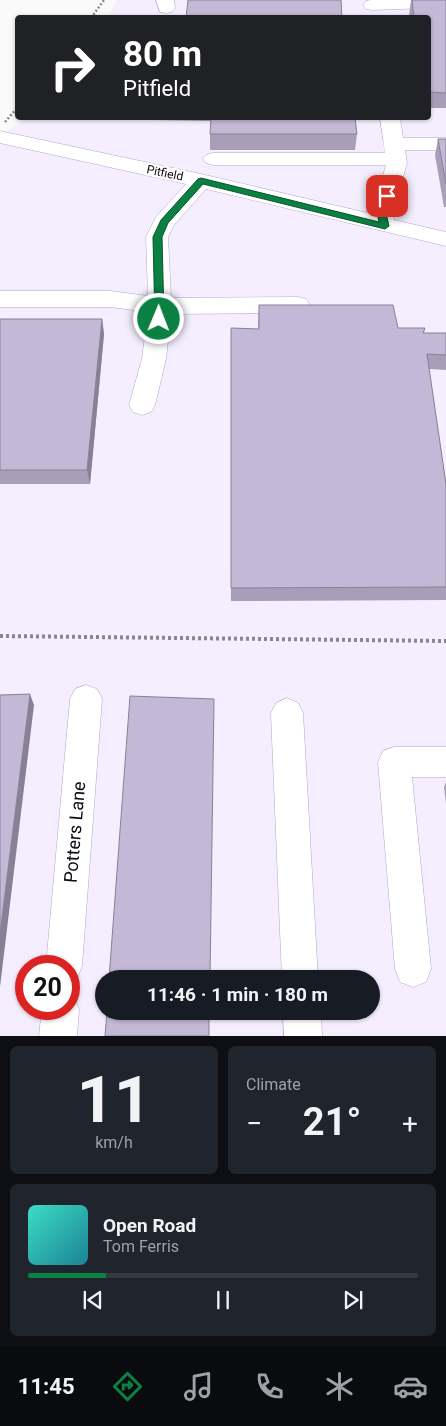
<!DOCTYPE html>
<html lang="en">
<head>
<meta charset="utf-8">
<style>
	body { margin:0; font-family:Roboto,sans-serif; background:#20242c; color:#f1f3f6; height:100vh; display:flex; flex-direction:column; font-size:19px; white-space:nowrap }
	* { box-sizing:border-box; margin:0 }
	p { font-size:16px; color:#9ea1a6 }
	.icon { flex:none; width:28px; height:28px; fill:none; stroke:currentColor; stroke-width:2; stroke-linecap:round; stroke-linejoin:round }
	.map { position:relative; height:1036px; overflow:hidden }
	.sheet { display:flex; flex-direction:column; gap:10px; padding:10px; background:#0d0f14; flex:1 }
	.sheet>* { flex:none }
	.hud { position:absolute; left:15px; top:15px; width:416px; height:105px; border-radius:5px; box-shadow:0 1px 4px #0004; background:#202124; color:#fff; overflow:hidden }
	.speed { position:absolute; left:15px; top:955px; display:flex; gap:10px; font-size:25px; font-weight:700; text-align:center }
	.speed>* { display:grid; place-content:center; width:65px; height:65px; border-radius:50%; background:#171b24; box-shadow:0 1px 4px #0004; line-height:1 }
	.speed .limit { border:8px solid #d22; background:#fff; color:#111 }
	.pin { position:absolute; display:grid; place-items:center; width:42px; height:42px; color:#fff; margin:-21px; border-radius:10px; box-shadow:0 2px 8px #0006 }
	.me { position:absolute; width:55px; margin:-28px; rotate:1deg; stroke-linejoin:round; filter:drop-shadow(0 0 4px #0008) }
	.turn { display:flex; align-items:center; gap:18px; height:105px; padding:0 25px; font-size:22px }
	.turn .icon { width:65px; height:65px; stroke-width:2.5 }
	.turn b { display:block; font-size:35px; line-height:42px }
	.big { font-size:38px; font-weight:700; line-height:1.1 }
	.sheet .tile { flex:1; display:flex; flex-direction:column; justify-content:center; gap:8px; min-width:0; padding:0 18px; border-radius:8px; background:#20242c }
	.sheet .dial { align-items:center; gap:0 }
	.dial b { font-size:65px; line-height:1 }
	.song { display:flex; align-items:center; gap:15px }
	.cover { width:60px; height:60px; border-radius:8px; background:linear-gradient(135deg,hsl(170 70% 55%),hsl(190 70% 35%)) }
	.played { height:5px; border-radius:2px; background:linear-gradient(90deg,#0b8043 20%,#363941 20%) }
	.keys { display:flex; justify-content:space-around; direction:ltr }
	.heat { display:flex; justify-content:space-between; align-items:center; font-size:28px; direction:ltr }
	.sheet .tiles { flex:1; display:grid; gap:10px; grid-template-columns:1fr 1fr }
	.tile:last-child { grid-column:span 2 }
	.trip { position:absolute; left:95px; top:970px; width:285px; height:50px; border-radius:25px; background:#171b24; box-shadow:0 1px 4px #0004; font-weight:700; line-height:50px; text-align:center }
	.dock { display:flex; height:80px; justify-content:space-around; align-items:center; background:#090b0e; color:#9ea1a6 }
	.dock .icon { width:35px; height:35px }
	.dock .selected { color:#0b8043 }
	.dock b { font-size:22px; color:#f1f3f6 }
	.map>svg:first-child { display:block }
	.built { fill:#f4eefe; fill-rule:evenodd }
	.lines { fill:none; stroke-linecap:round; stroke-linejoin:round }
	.minor-casing { stroke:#b3a7c6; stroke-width:1 }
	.path-far1 { stroke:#89878b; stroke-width:2.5; stroke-dasharray:2 2; stroke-linecap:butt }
	.path { stroke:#89878b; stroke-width:4; stroke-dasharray:3 3; stroke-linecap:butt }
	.minor { fill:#fff; fill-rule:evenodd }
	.wall { fill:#a89eb8 }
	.shaded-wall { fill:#888196 }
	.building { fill:#c3b8d6; stroke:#888196 }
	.route { fill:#0b8043; stroke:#07532c }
	.labels { text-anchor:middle; stroke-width:4.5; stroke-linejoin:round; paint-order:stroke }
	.far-street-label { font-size:12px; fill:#0f0b15; stroke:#fff }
	.near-street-label { font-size:18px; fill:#0f0b15; stroke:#fff }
</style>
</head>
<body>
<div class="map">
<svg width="446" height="1036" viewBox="0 0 446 1036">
	<rect width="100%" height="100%" fill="#fafafa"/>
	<path class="built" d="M117,0h329v1036h-446v-900l18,-12 6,-6h405v-100l-321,-1zM26,966h43v43h-43zM104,979h267v32h-267z"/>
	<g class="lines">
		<g class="minor-casing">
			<path id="minor" d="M156,0h18l1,8 -3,4 -6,1 -6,-1z
				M371,0h63l2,3 -3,4 -6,1 -55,2 -6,-1 -3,-4 3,-4z
				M380,118h20l3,20h43v12h-41l2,13 -14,50 1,7 52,12v14l-240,-57 -32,36 -6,12 3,61 127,-1 8,2 4,6 -4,6 -8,2 -127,1 -5,45 -11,46 -4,7 -9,3 -9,-3 -4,-7 13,-46 6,-47 -38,-5h-110v-16h110l38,5 -2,-59 10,-20 30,-33 -186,-41v-12l201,43 171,40 14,-49h-173l-7,-2 -3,-4 3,-4 7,-2h172z
				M86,685l11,4 5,10 -20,267 -5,13 -8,3v-16h-23l24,-267 5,-10z
				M287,698l11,5 5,10 15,266h-36l-11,-266 5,-10z
				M394,747h52v30h-34l19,192 -5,13 -13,5 -13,-5 -5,-13 -17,-207 5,-11z
				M69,994l4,2 6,13 -2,27h-38l3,-27h27z
				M283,1011h38l1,25h-38z"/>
		</g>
		<path class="path-far1" d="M91,18l13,-18
			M5,122l13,-15"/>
		<path class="path" d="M0,636l446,5"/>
		<use href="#minor" class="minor"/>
	</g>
	<path class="wall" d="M411,0h35v108h-17v-90h-20v-3z
		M96,118h259l2,16 -2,16h-145v-16l1,-13 -115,-2z
		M438,139h8v68h-2l-9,-52z
		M259,305l139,23h27l-1,5h22v37l-17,-1 17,115v116l-215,1v-273l27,1z
		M0,319h102l2,15 -14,150h-90z
		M446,782v22l-2,-17z"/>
	<path class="shaded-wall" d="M102,319l2,15 -14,150 -3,-14z
		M30,694l4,11 -34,282v-54z"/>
	<path class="building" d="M188,0h153l1,18h-156z
		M412,0h34v93l-17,-1v-74h-15z
		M211,118h144l2,16h-147z
		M438,139h8v45z
		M259,305h134l5,23h27l-2,5h23v22l-19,-1 19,130v103l-215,1v-260l28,1z
		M0,319h102l-15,151h-87z
		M30,694l-30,239v-238z
		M130,696l84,3 -4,280h-101z
		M107,1011h102v25h-104z"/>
	<path class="route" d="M201,178l178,44 -2,-9 5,-17 5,-3 4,3 -5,17 3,13 -4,3 -182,-45 -35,39 -6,14 2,82 -2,2h-7l-2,-84 8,-17 37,-41z"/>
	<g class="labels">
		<g class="far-street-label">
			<text transform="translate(165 173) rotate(12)" y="4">Pitfield</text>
		</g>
		<g class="near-street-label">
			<text transform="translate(75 832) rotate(-85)" y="6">Potters Lane</text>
		</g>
	</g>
</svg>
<div class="speed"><div class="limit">20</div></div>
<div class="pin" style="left:387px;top:196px;background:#d93025"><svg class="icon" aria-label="arrive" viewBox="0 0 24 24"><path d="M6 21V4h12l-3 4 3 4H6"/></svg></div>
<svg class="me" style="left:159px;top:319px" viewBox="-20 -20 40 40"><circle r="17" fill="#0b8043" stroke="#fff" stroke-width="3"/><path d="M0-11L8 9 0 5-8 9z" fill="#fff"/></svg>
<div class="trip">11:46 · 1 min · 180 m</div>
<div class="hud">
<div class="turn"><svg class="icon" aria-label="right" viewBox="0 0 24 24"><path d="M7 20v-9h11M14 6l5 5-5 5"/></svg><div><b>80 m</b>Pitfield</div></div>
</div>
</div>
<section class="sheet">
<div class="tiles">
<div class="tile dial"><b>11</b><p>km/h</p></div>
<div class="tile"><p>Climate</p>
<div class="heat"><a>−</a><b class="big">21°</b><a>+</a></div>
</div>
<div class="tile">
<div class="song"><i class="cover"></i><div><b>Open Road</b><p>Tom Ferris</p></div></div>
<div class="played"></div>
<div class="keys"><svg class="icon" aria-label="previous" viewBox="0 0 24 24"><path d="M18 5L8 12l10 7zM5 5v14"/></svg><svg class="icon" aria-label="pause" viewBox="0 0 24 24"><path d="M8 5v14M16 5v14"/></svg><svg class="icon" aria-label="next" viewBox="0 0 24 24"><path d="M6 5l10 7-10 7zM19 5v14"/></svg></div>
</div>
</div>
</section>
<nav class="dock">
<b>11:45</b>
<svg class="icon selected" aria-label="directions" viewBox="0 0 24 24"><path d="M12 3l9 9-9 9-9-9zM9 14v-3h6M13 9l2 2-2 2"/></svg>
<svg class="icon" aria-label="music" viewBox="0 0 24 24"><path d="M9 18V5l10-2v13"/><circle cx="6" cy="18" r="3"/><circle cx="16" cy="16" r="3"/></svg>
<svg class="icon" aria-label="phone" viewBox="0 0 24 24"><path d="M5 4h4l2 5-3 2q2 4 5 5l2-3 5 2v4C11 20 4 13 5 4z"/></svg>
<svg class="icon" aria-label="climate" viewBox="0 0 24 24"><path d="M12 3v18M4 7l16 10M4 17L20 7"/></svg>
<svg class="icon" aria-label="car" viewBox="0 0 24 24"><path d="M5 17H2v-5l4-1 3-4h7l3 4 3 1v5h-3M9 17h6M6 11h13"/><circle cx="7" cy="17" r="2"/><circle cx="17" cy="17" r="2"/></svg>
</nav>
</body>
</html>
